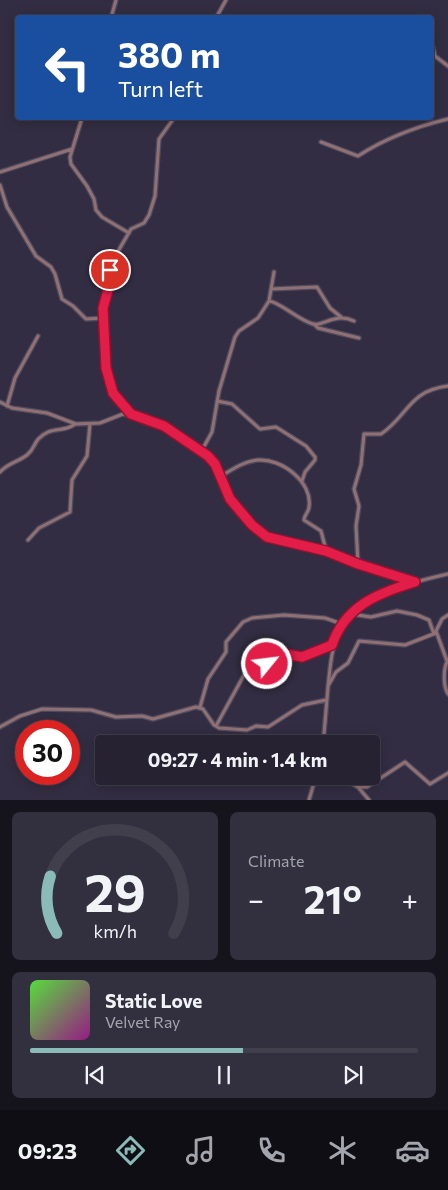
<!DOCTYPE html>
<html lang="en">
<head>
<meta charset="utf-8">
<style>
	body { margin:0; font-family:Commissioner,sans-serif; background:#322f3e; color:#f1f3f6; height:100vh; display:flex; flex-direction:column; font-size:19px; white-space:nowrap }
	* { box-sizing:border-box; margin:0 }
	p { font-size:16px; color:#a4a4ac }
	.icon { flex:none; width:28px; height:28px; fill:none; stroke:currentColor; stroke-width:2; stroke-linecap:round; stroke-linejoin:round }
	.map { position:relative; height:800px; overflow:hidden }
	.panel { display:flex; flex-direction:column; gap:12px; padding:12px; background:#15131c; flex:1 }
	.panel>* { flex:none }
	.top-card { position:absolute; left:15px; top:15px; width:419px; height:105px; border-radius:5px; box-shadow:0 2px 12px #0003,0 0 0 1px #423f4d; background:#1a4fa0; color:#fff; overflow:hidden }
	.speed { position:absolute; left:15px; top:720px; display:flex; gap:10px; font-size:25px; font-weight:700; text-align:center }
	.speed>* { display:grid; place-content:center; width:65px; height:65px; border-radius:50%; background:#262232; box-shadow:0 2px 12px #0003,0 0 0 1px #423f4d; line-height:1 }
	.speed .limit { border:8px solid #d22; background:#fff; color:#111 }
	.pin { position:absolute; display:grid; place-items:center; width:42px; height:42px; color:#fff; margin:-21px; border:2px solid #fff; border-radius:50%; box-shadow:0 1px 5px #0007 }
	.me { position:absolute; width:55px; margin:-28px; rotate:61deg; stroke-linejoin:round; filter:drop-shadow(0 0 4px #0008) }
	.turn { display:flex; align-items:center; gap:18px; height:105px; padding:0 20px; font-size:22px }
	.turn .icon { width:65px; height:65px; stroke-width:2.5 }
	.turn b { display:block; font-size:35px; line-height:42px }
	.big { font-size:38px; font-weight:700; line-height:1.1 }
	.panel .widget { flex:1; display:flex; flex-direction:column; justify-content:center; gap:8px; min-width:0; padding:0 18px; border-radius:8px; background:#322f3e }
	.panel .dial { align-items:center; gap:0 }
	.dial svg { height:130px; overflow:visible; fill:none; stroke:#423f4d; stroke-width:7; stroke-linecap:round; text-anchor:middle }
	.dial text { fill:#f1f3f6; stroke:none }
	.song { display:flex; align-items:center; gap:15px }
	.cover { width:60px; height:60px; border-radius:8px; background:linear-gradient(135deg,hsl(110 70% 55%),hsl(310 70% 35%)) }
	.played { height:5px; border-radius:2px; background:linear-gradient(90deg,#8bbbb9 55%,#423f4d 55%) }
	.keys { display:flex; justify-content:space-around; direction:ltr }
	.heat { display:flex; justify-content:space-between; align-items:center; font-size:28px; direction:ltr }
	.panel .tiles { flex:1; display:grid; gap:12px; grid-template-columns:1fr 1fr }
	.widget:last-child { grid-column:span 2 }
	.trip { position:absolute; left:95px; top:735px; width:285px; height:50px; border-radius:5px; background:#262232; box-shadow:0 2px 12px #0003,0 0 0 1px #423f4d; font-weight:700; line-height:50px; text-align:center }
	.tabs { display:flex; height:80px; justify-content:space-around; align-items:center; background:#0f0e14; color:#a4a4ac }
	.tabs .icon { width:35px; height:35px }
	.tabs .selected { color:#8bbbb9 }
	.tabs b { font-size:22px; color:#f1f3f6 }
	.map>svg:first-child { display:block }
	.lines { fill:none; stroke-linecap:round; stroke-linejoin:round }
	.minor-casing { stroke:#4f4a5e; stroke-width:5.5 }
	.minor { stroke:#907073; stroke-width:3 }
	.route-casing { stroke:#92132f; stroke-width:12 }
	.route { stroke:#e11d48; stroke-width:9 }
</style>
</head>
<body>
<div class="map">
<svg width="448" height="800" viewBox="0 0 448 800">
	<rect width="100%" height="100%" fill="#322d42"/>
	<g class="lines">
		<g class="minor-casing">
			<path id="minor" d="M111,18l5,-18
				M216,18l10,-18
				M433,47l2,9 13,10
				M82,118l-12,39 1,7 16,22 7,13 2,11 6,7 27,16
				M321,142l37,14c28,-18 57,-29 90,-37
				M0,172l72,-23
				M0,185l7,22 29,49 15,11 4,7 7,25 11,7 13,13 18,-1
				M271,289l46,-2 13,21 11,9
				M269,301l5,-29
				M314,324l4,4 41,10
				M217,401l15,3 28,25 16,-2 30,19 9,11v3l-10,12 -3,9
				M0,402l12,6 35,5 29,11 24,-1 23,-9 33,8 30,17 22,16 7,9 15,35 22,26 15,12 59,14 32,13 57,18
				M7,406l8,-28 23,-42
				M130,414l-17,-21 -6,-14 -2,-20 -1,-59 5,-13 1,-17 3,-10 18,-31 13,-6 5,-8 6,-19 4,-57 15,-21
				M202,450l10,-18 7,-41 16,-54 4,-6 19,-13 11,-17c11,1 29,19 44,23 9,3 22,-12 41,-3
				M0,472c8,-9 18,-10 27,-17 10,-8 5,-15 21,-23 9,-4 19,-1 27,-8
				M220,477c11,-7 24,-16 38,-17 23,-2 55,22 51,47 0,5 -5,8 -5,13l17,11 5,19
				M28,540l11,-12 31,-16 2,-32 15,-24 3,-32
				M358,564l-2,-38 3,-20 -5,-17 7,-24 3,-31h17c28,-19 27,-43 67,-48
				M351,614l20,3 26,-6 20,4 12,5 5,14
				M448,660c-5,8 -5,26 0,34
				M447,661l-11,-30 6,-12 6,-4
				M328,686l8,-14 12,-9 11,-22 46,4 31,-12
				M200,707l8,-28 18,-27v-10l17,-20 9,-4 32,-3 41,3 17,6
				M216,726l28,-51 11,-8 12,-3 13,-11 22,4 30,-12
				M0,727l20,-11 22,-7 49,1 25,7 26,-1 11,3 43,-12 7,2 11,16 5,3 28,2 9,-4 12,1 34,-22 24,-5
				M323,744c12,-117 -4,-141 125,-170
				M339,776l19,11 11,13
				M358,787h9l38,-25 25,22 18,-11
				M309,800l7,-24"/>
		</g>
		<use href="#minor" class="minor"/>
	</g>
	<g class="lines">
		<g class="route-casing">
			<path id="route" d="M110,270v13l-7,25 3,60 7,25 18,21 33,12 44,30 7,8 15,35 22,26 15,12 59,14 32,13 57,18c-37,11 -70,24 -83,63l-30,12 -22,-4 -13,11"/>
		</g>
		<use href="#route" class="route"/>
	</g>
</svg>
<div class="speed"><div class="limit">30</div></div>
<div class="pin" style="left:110px;top:270px;background:#d93025"><svg class="icon" aria-label="arrive" viewBox="0 0 24 24"><path d="M6 21V4h12l-3 4 3 4H6"/></svg></div>
<svg class="me" style="left:267px;top:664px" viewBox="-20 -20 40 40"><circle r="17" fill="#e11d48" stroke="#fff" stroke-width="3"/><path d="M0-11L8 9 0 5-8 9z" fill="#fff"/></svg>
<div class="trip">09:27 · 4 min · 1.4 km</div>
<div class="top-card">
<div class="turn"><svg class="icon" aria-label="left" viewBox="0 0 24 24"><path d="M17 20v-9H6M10 6l-5 5 5 5"/></svg><div><b>380 m</b>Turn left</div></div>
</div>
</div>
<section class="panel">
<div class="tiles">
<div class="widget dial"><svg viewBox="0 0 100 80">
<path d="M14 69A42 42 0 1 1 86 69"/>
<path d="M14 69A42 42 0 0 1 10 34" stroke="#8bbbb9"/>
<text x="50" y="56" font-size="32" font-weight="700">29</text>
<text x="50" y="72" font-size="11">km/h</text>
</svg></div>
<div class="widget"><p>Climate</p>
<div class="heat"><a>−</a><b class="big">21°</b><a>+</a></div>
</div>
<div class="widget">
<div class="song"><i class="cover"></i><div><b>Static Love</b><p>Velvet Ray</p></div></div>
<div class="played"></div>
<div class="keys"><svg class="icon" aria-label="previous" viewBox="0 0 24 24"><path d="M18 5L8 12l10 7zM5 5v14"/></svg><svg class="icon" aria-label="pause" viewBox="0 0 24 24"><path d="M8 5v14M16 5v14"/></svg><svg class="icon" aria-label="next" viewBox="0 0 24 24"><path d="M6 5l10 7-10 7zM19 5v14"/></svg></div>
</div>
</div>
</section>
<nav class="tabs">
<b>09:23</b>
<svg class="icon selected" aria-label="directions" viewBox="0 0 24 24"><path d="M12 3l9 9-9 9-9-9zM9 14v-3h6M13 9l2 2-2 2"/></svg>
<svg class="icon" aria-label="music" viewBox="0 0 24 24"><path d="M9 18V5l10-2v13"/><circle cx="6" cy="18" r="3"/><circle cx="16" cy="16" r="3"/></svg>
<svg class="icon" aria-label="phone" viewBox="0 0 24 24"><path d="M5 4h4l2 5-3 2q2 4 5 5l2-3 5 2v4C11 20 4 13 5 4z"/></svg>
<svg class="icon" aria-label="climate" viewBox="0 0 24 24"><path d="M12 3v18M4 7l16 10M4 17L20 7"/></svg>
<svg class="icon" aria-label="car" viewBox="0 0 24 24"><path d="M5 17H2v-5l4-1 3-4h7l3 4 3 1v5h-3M9 17h6M6 11h13"/><circle cx="7" cy="17" r="2"/><circle cx="17" cy="17" r="2"/></svg>
</nav>
</body>
</html>
